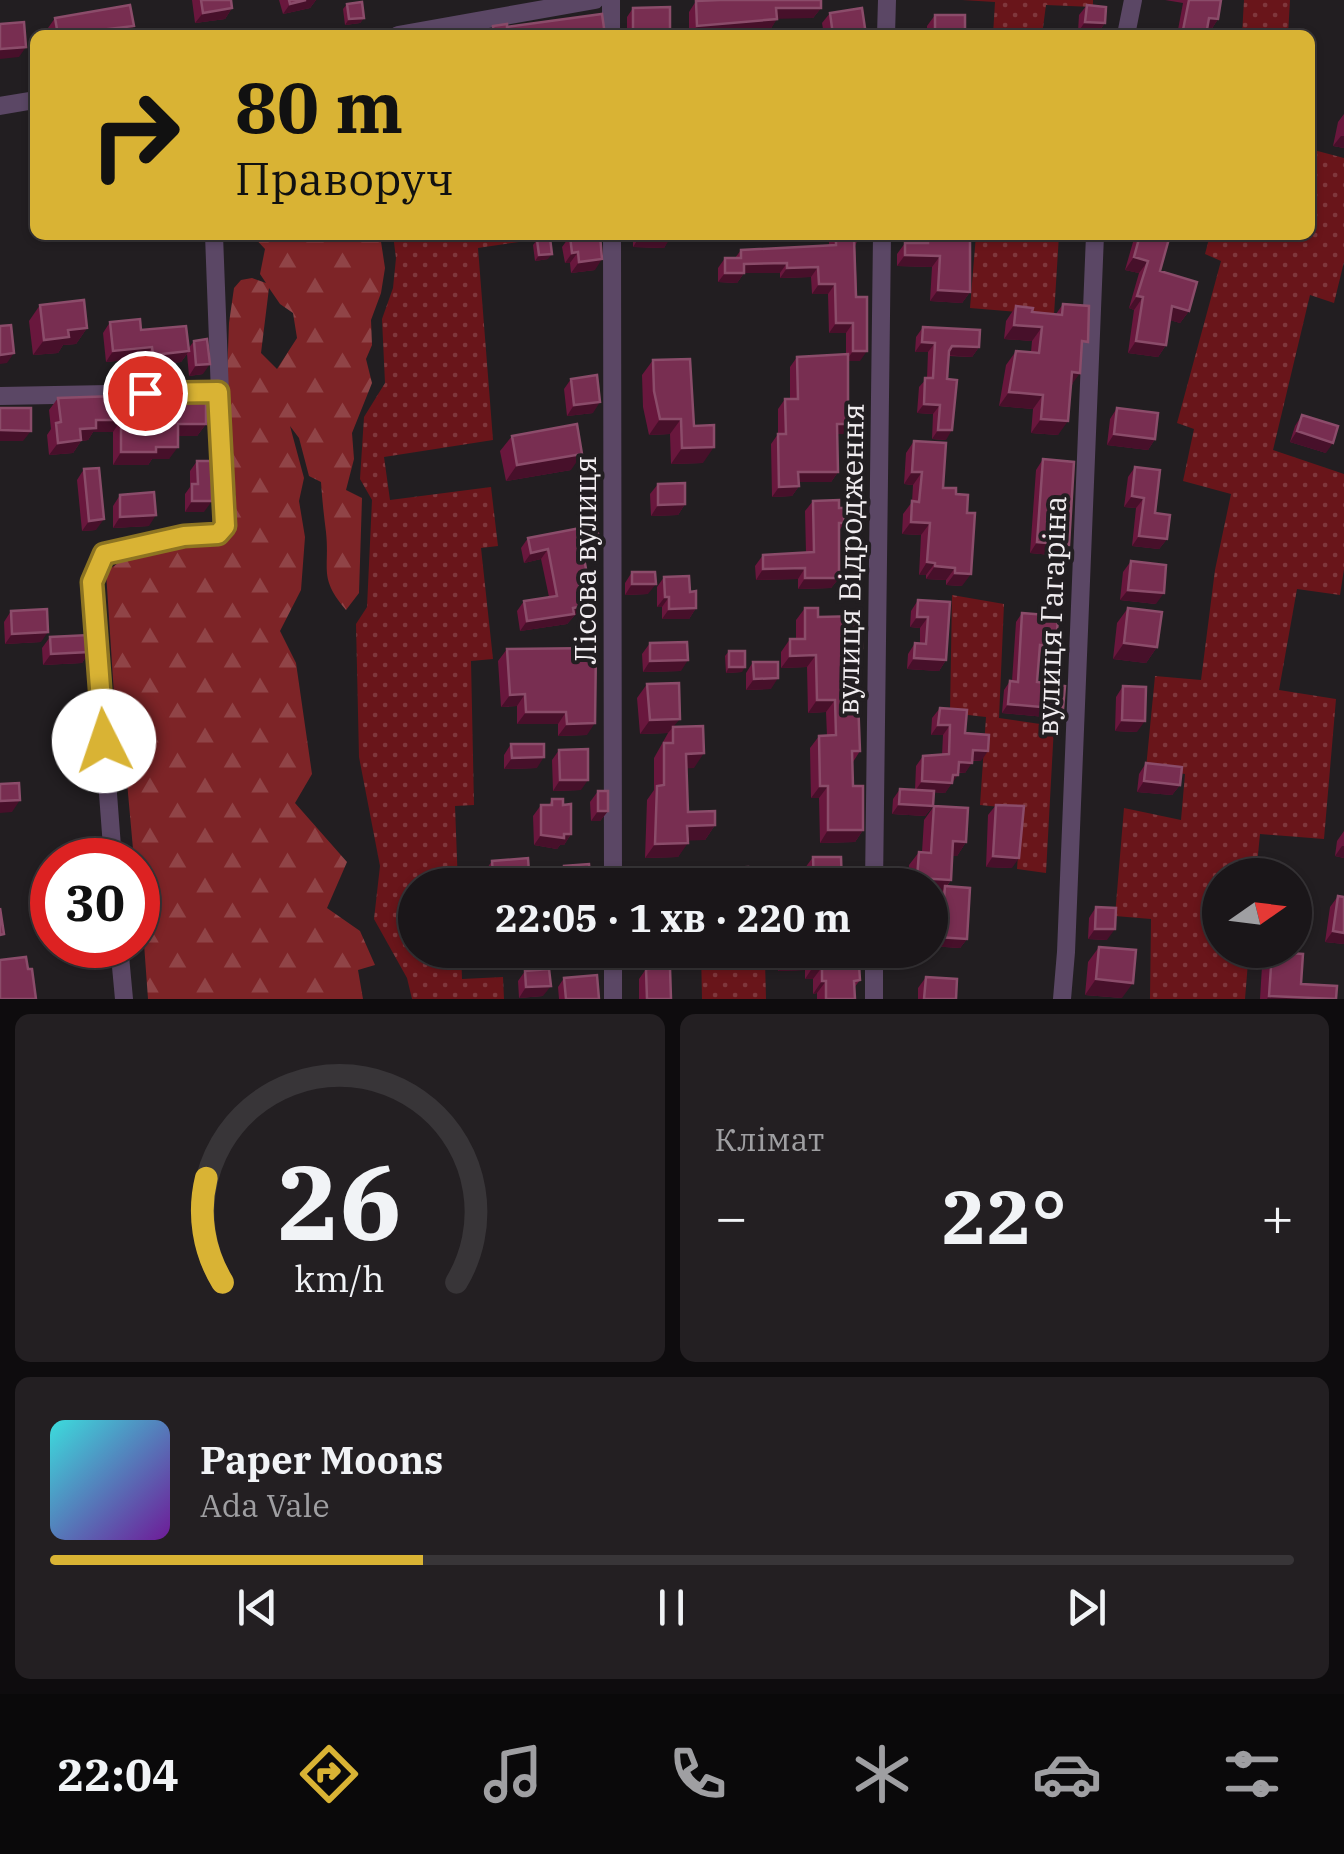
<!DOCTYPE html>
<html lang="uk">
<head>
<meta charset="utf-8">
<style>
	body { margin:0; font-family:"IBM Plex Serif",serif; background:#231f22; color:#f1f3f6; height:100vh; display:flex; flex-direction:column; font-size:38px; white-space:nowrap }
	* { box-sizing:border-box; margin:0 }
	p { font-size:32px; color:#9f9fa2 }
	.icon { flex:none; width:55px; height:55px; fill:none; stroke:currentColor; stroke-width:2; stroke-linecap:round; stroke-linejoin:round }
	.map { position:relative; height:999px; overflow:hidden }
	.sheet { display:flex; flex-direction:column; gap:15px; padding:15px; background:#0e0c0e; flex:1 }
	.sheet>* { flex:none }
	.guide { position:absolute; left:30px; top:30px; width:1285px; height:210px; border-radius:15px; box-shadow:0 2px 8px #0004,0 0 0 2px #383538; background:#d9b334; color:#111; overflow:hidden }
	.needle { width:65px; rotate:76deg }
	.buttons { position:absolute; left:1202px; top:858px; display:grid; gap:20px }
	.buttons a { display:grid; place-items:center; width:110px; height:110px; border-radius:50%; background:#1a1619; box-shadow:0 2px 8px #0004,0 0 0 2px #383538; font-size:50px }
	.speed { position:absolute; left:30px; top:838px; display:flex; gap:20px; font-size:50px; font-weight:700; text-align:center }
	.speed>* { display:grid; place-content:center; width:130px; height:130px; border-radius:50%; background:#1a1619; box-shadow:0 2px 8px #0004,0 0 0 2px #383538; line-height:1 }
	.speed .limit { border:15px solid #d22; background:#fff; color:#111 }
	.pin { position:absolute; display:grid; place-items:center; width:85px; height:85px; color:#fff; margin:-42px; border:5px solid #fff; border-radius:50%; box-shadow:0 2px 10px #0007 }
	.me { position:absolute; width:110px; margin:-55px; rotate:356deg; stroke-linejoin:round; filter:drop-shadow(0 0 8px #0008) }
	.turn { display:flex; align-items:center; gap:35px; height:210px; padding:0 40px; font-size:45px }
	.turn .icon { width:130px; height:130px; stroke-width:2.5 }
	.turn b { display:block; font-size:70px; line-height:85px }
	.big { font-size:75px; font-weight:800; line-height:1.1 }
	.sheet .widget { flex:1; display:flex; flex-direction:column; justify-content:center; gap:15px; min-width:0; padding:0 35px; border-radius:15px; background:#231f22 }
	.sheet .dial { align-items:center; gap:0 }
	.dial svg { height:260px; overflow:visible; fill:none; stroke:#383538; stroke-width:7; stroke-linecap:round; text-anchor:middle }
	.dial text { fill:#f1f3f6; stroke:none }
	.song { display:flex; align-items:center; gap:30px }
	.cover { width:120px; height:120px; border-radius:15px; background:linear-gradient(135deg,hsl(180 70% 55%),hsl(280 70% 35%)) }
	.played { height:10px; border-radius:5px; background:linear-gradient(90deg,#d9b334 30%,#383538 30%) }
	.keys { display:flex; justify-content:space-around; direction:ltr }
	.heat { display:flex; justify-content:space-between; align-items:center; font-size:55px; direction:ltr }
	.sheet .tiles { flex:1; display:grid; gap:15px; grid-template-columns:1fr 1fr }
	.widget:last-child { grid-column:span 2 }
	.trip { position:absolute; left:398px; top:868px; width:550px; height:100px; border-radius:50px; background:#1a1619; box-shadow:0 2px 8px #0004,0 0 0 2px #383538; font-weight:800; line-height:100px; text-align:center }
	.dock { display:flex; height:160px; justify-content:space-around; align-items:center; background:#0a090a; color:#9f9fa2 }
	.dock .icon { width:70px; height:70px }
	.dock .on { color:#d9b334 }
	.dock b { font-size:45px; color:#f1f3f6 }
	.map>svg:first-child { display:block }
	.forest { fill:url(#forest-firs); fill-rule:evenodd }
	.park { fill:url(#park-dots) }
	.lines { fill:none; stroke-linecap:round; stroke-linejoin:round }
	.street { stroke:#5b4765; stroke-width:18 }
	.wall { fill:#69173d }
	.shaded-wall { fill:#47102a }
	.building { fill:#782e51; stroke:#8b4c6a; stroke-width:2.5 }
	.route-casing { stroke:#8d7422; stroke-width:25 }
	.route { stroke:#d9b334; stroke-width:18 }
	.labels { text-anchor:middle; stroke-width:8; stroke-linejoin:round; paint-order:stroke }
	.street-label { font-size:30px; fill:#f1edf0; stroke:#221e21 }
</style>
</head>
<body>
<div class="map">
<svg width="1344" height="999" viewBox="0 0 1344 999">
	<defs>
		<pattern id="forest-firs" width="22" height="20" patternUnits="userSpaceOnUse" patternTransform="scale(2.5)"><rect width="22" height="20" fill="#7d2427"/><path d="M5 1l3.5 6h-7zM16 11l3.5 6h-7z" fill="#904447"/></pattern>
		<pattern id="park-dots" width="8" height="8" patternUnits="userSpaceOnUse" patternTransform="scale(2.5)"><rect width="8" height="8" fill="#69151a"/><path d="M2 2h.1M6 6h.1" fill="none" stroke="#7f373c" stroke-width="1.8" stroke-linecap="round"/></pattern>
	</defs>
	<rect width="100%" height="100%" fill="#221e21"/>
	<path class="forest" d="M252,235h128l5,33 -4,25 -10,27 1,25 -6,14 6,24 -20,50 2,26 -8,31 16,8 -3,95 -13,17c-28,-33 -16,-40 -20,-78 -2,-16 -4,-33 -5,-50l-12,-6 -10,-38 -9,-12 14,52 -5,23 6,36 -4,53 -21,41 16,32 16,111 -17,29 52,59 -20,46 33,23 15,34 -17,5 5,29h-215l-10,-139h-4l-8,-89 -10,-46 -10,-153 24,-18 101,-17 5,-42 -12,-38 5,-134 5,-35 7,-8 11,-2 14,5 -6,-9 5,-25zM269,288l11,16 13,9 4,25 -20,31 -16,-16z"/>
	<path class="park" d="M962,0h131v7l-47,-2 -4,30h-49l2,-33z
		M1244,0h46l-2,35h-46z
		M1310,149l34,9v104l-10,41 -24,-8 -37,155 71,24v95l-4,26 -43,-6 -18,101 57,9 -12,140 -64,-5 -4,41h-36v75h29l-4,49h-95l1,-80 -36,-3 9,-108 57,12 4,-46 -39,-6 9,-92 46,4 14,-110 16,-76 -48,-13 11,-52 -17,-6 44,-162 -16,-7 5,-19h100z
		M393,235h126v7l-41,6 15,192 -109,17 6,43 101,-13 7,59 -17,2 12,111 -22,2 3,144 -19,1 3,79h-43v65h46l1,29 41,-2 1,22h-92l-5,-21 -33,-59 6,-53 -21,-109 -3,-133 11,-17 5,-107 -12,-21 4,-62 21,-34 -3,-64 11,-31 3,-30z
		M976,235h83l-5,80 -84,-7z
		M952,595l52,9 -5,114 55,8 -8,147 -29,-4 4,-60 -41,-4 6,-88 -36,-4z
		M701,950h38l1,12 25,-1 1,38h-64z"/>
	<g class="lines">
		<path class="street" d="M611,0v35
			M398,35l197,-35
			M886,35l1,-35
			M1126,35l7,-35
			M0,106l35,-6
			M612,235l1,650
			M0,396l218,-4
			M113,860l-21,-278 12,-28 80,-18 34,-2 7,-8 -11,-291
			M874,885l8,-650
			M119,945l5,54
			M874,950v49
			M613,999v-49
			M1062,999l4,-47 29,-717"/>
	</g>
	<path class="wall" d="M192,0h39l1,8 -7,11 -30,4z
		M279,0h37l-6,8 -27,6z
		M1165,0h56l-3,19 -7,11 -4,-1 -1,6h-29l6,-32z
		M696,1l125,7 -8,10h-36l-7,12 -58,5h-23v-23z
		M347,4l17,14 -4,5 -15,2 -2,-16z
		M1087,5l18,18 -8,11 -19,-2 1,-17z
		M633,8l37,24 7,3h-50v-18z
		M830,13l36,22h-42l-2,-12z
		M935,15l30,20h-38v-9z
		M55,18l73,17h-79l-1,-7z
		M1344,114v34l-11,-2 5,-24z
		M633,235h38l-7,13 -31,-1z
		M829,235h31l-5,11 5,115h-12l-2,73h-8v38l-7,10h-32v4l-7,10 -20,1 -1,-53 7,-10v-25l7,-10h5v-32l7,-10 49,-3v-21h-17l-1,-39h-16l-1,-17 -31,1v-5h-36l-7,10 -19,-1v-14l7,-10h10l6,-8 88,-4z
		M920,235h50v57l-8,11 -32,-2 2,-34 -35,-1v-12l8,-11h15z
		M1135,235h35l-10,36 29,40 -9,12 -10,-3 -4,25 -8,12 -30,-4 6,-43 -5,-2 10,-35 -14,-3z
		M570,236l25,34 -24,3 -1,-10h-5l-3,-16z
		M537,240l11,19 -13,2 -2,-16z
		M1063,304l19,46 -24,85 -27,-2 2,-24 -34,-3 7,-41 10,-14 15,1 1,-11 -28,-2 2,-18 10,-15 16,6 24,2z
		M40,305l47,23 -11,16 -13,1 -5,8 -25,2 -4,-34z
		M110,322l31,8 47,19 6,-8 9,33 -14,2 -2,-22 -6,8 -35,4 -1,-8 -39,4 -3,-29z
		M923,327l56,20 -7,10 -23,-1 -3,84 -14,-1 1,-25 -16,-1 2,-26 8,-9 1,-26h-13l1,-15z
		M653,360l41,66 9,37 -32,1 -1,-30 -21,1 -6,-28 -1,-32z
		M571,379l22,34 -26,3 -3,-27z
		M58,398l148,26 -9,12h-19l-9,23h-17l-4,6h-35v-33h-20l-5,8 -7,1 -8,12 -24,2 -2,-20 4,-6 -2,-19z
		M1117,408l38,31 -7,11 -41,-5 3,-26z
		M1302,415l24,38 -36,-11 5,-16z
		M512,436l59,34 -65,11 -6,-30z
		M914,441l29,47 19,98 -16,-1v-5l-20,-1v-4h-7l2,-40 -19,-1 1,-20 9,-12 1,-17 -9,-1 2,-31z
		M1043,459l26,86 -7,11 -32,-3 6,-83z
		M197,461l7,51h-19v-18l5,-7v-16z
		M1135,467l32,72 -8,10 -27,-3 4,-38 -12,-1 4,-30z
		M84,469l12,61 -14,1 -5,-51z
		M658,484l27,20 -7,11 -27,1 -1,-22z
		M120,495l29,31 -36,2v-22z
		M813,501l26,7 5,15 -5,8v47l-8,10 -33,1v-10l-42,1 -1,-14 8,-11 43,-2 -1,-42z
		M528,538l64,10 -9,2 -4,29 4,27 -16,18 -47,7 -3,-20 7,-10 25,-4 -8,-38 -17,4 -3,-15z
		M1131,561l25,43 -36,-4 3,-28z
		M632,572l16,22 -23,1v-12z
		M664,577l26,15 6,16 -7,11h-27v-12h-5v-20z
		M918,600l28,60 -7,11 -32,-2 1,-15 7,-11 5,1v-16l-10,-1 1,-16z
		M805,608l57,40 -6,8 4,95 -7,11v24l10,44 -8,12 -35,1 -1,-45h-8l-1,-50 9,-12h8l-1,-24 -18,1 -1,-46 -26,1v-16l9,-13h6v-19z
		M1128,608l29,39 -11,16 -33,-4 4,-36z
		M11,611l30,31 -36,2 -1,-22z
		M1022,613l35,20 -7,9 -5,-1 -5,12 -3,29 26,27 -7,9 -54,-5 2,-23 6,-9h2l4,-59z
		M50,637l39,15 -7,11 -39,2 -1,-17z
		M650,643l31,28 -38,1 -1,-18z
		M507,649l80,86 -29,1v-12h-41v-18l-16,1 -3,-46z
		M729,651l13,21 -16,1 -1,-17z
		M753,662l18,27 -25,1v-17z
		M647,684l27,43 20,41h-8l2,44 27,13 -10,15h-17l-10,17 -33,1 2,-58 7,-10v-32l14,-25 -28,1 -3,-36z
		M1123,686l14,46 -22,-1 1,-34z
		M940,708l25,25 16,28h-9l-7,12h-7l-13,20 -12,-1v14l-8,10 -33,-2 1,-15 7,-10 15,1 1,-24 7,-10 19,-1 1,-20h-12l1,-17z
		M511,744l26,24 -33,1v-14z
		M559,750l22,40 -28,1 -1,-31z
		M1146,763l34,22 -8,10 -35,-3 2,-18z
		M598,791l10,20 -8,10h-9l-1,-19z
		M552,799l11,6 8,29 -7,11h-4l-3,4 -23,-4 -1,-29 8,-11h8z
		M996,805l16,63 -26,-1 2,-52z
		M934,806l32,36 -9,14 -5,-1 -1,25 -4,6 20,53 -7,9 -30,-2 2,-25 5,-8 3,-19 -10,-1v-8h-22l1,-20 10,-13h3l2,-32z
		M1344,831v27l-9,-2 2,-15z
		M813,857l29,28h-36l-1,-17z
		M492,861l29,21 -35,3 -1,-14z
		M564,866l27,19h-34l-1,-8z
		M731,868l17,17h-25v-7z
		M660,869l47,16h-57z
		M1338,896l6,1v47l-19,-2 5,-35z
		M1096,907l11,33 -19,-1 1,-21z
		M1099,947l23,51 -37,-3 3,-33z
		M741,950h117l2,30 -6,8 1,11h-38v-6l-4,1v-15h-8v-9l-27,1v-12h-37z
		M1272,952l29,32 35,15h-76l2,-33z
		M646,969l25,30h-32v-20z
		M525,971l18,25 -24,2 -1,-17z
		M926,977l30,22h-38v-11z
		M564,978l35,21h-40l-1,-12z"/>
	<path class="shaded-wall" d="M306,0h10l-6,8 -27,6 7,-10z
		M232,8l-7,11 -30,4 8,-10z
		M776,8h45l-8,10 -44,1z
		M364,18l-4,5 -15,2 4,-6z
		M1209,18l9,1 -7,11 -9,-2z
		M777,19l-7,11 -58,5h-21l6,-9z
		M1085,22l20,1 -8,11 -19,-2z
		M134,26l-6,9h-68z
		M26,47l-7,10 -19,2v-10z
		M1341,136h3v12l-11,-2z
		M640,236l31,1 -7,11 -31,-1z
		M578,252l-8,11h-5l7,-10z
		M552,254l-4,5 -13,2 4,-6z
		M905,255l35,1 -8,11 -35,-1z
		M1134,257l14,4 -9,12 -14,-3z
		M602,259l-7,11 -24,3 8,-11z
		M787,263l-7,10h-36l-7,10 -19,-1 7,-9 19,-9z
		M818,267l-7,10 -31,1 7,-10z
		M819,284h16l-7,10h-16z
		M938,290l32,2 -8,11 -32,-2z
		M1137,296l6,1 -9,13 -5,-2z
		M1172,306l17,5 -9,12 -17,-5z
		M836,323h17l-7,10h-17z
		M1014,325l28,2 -10,14 -28,-2z
		M87,328l-11,16 -13,1 -5,8 -25,2 11,-15 24,-10z
		M1136,341l30,4 -8,12 -30,-4z
		M922,342l13,1 -7,9h-13z
		M952,346l27,1 -7,10 -27,-2z
		M152,347l-7,11 -39,4 7,-11z
		M189,351l-8,11 -35,4 7,-11z
		M853,351h14l-7,10h-14z
		M14,353l-7,10 -7,1v-9z
		M210,364l-7,10 -14,2 7,-11z
		M1072,372l8,1 -10,14z
		M1009,392l34,3 -10,14 -34,-3z
		M600,402l-7,11 -26,3 7,-11z
		M924,404l16,1 -7,9 -16,-1z
		M660,419h21l-11,15 -21,1z
		M1041,419l27,2 -10,14 -27,-2z
		M96,420h25l-8,12h-20l-5,8 -7,1 -8,12 -24,2 9,-12z
		M178,424h28l-9,12h-27z
		M837,424h16l-7,10h-16z
		M0,430l31,1 -8,10h-23z
		M938,430h14l-6,10 -14,-1z
		M1297,431l36,12 -7,10 -36,-11z
		M1114,434l41,5 -7,11 -41,-5z
		M156,447h22l-9,12h-17l-4,6h-35l8,-13z
		M714,447l-11,16 -32,1 11,-16z
		M582,454l-11,16 -65,11 11,-16z
		M798,472h40l-7,10h-40z
		M912,472h10l-9,13 -9,-1z
		M799,486l-7,10 -20,1 7,-10z
		M1132,496l12,2 -8,10 -12,-1z
		M192,501h20l-8,11h-19z
		M685,504l-7,11 -27,1 7,-11z
		M156,515l-7,11 -36,2 7,-11z
		M104,519l-8,11 -14,1 7,-10z
		M911,522l19,1 -9,12 -19,-1z
		M1139,536l28,3 -8,10 -27,-3z
		M599,538l-7,10 -18,4 7,-10z
		M1037,542l32,3 -7,11 -32,-3z
		M548,549l-7,10 -17,4 7,-10z
		M927,562l8,1 -9,12h-7z
		M935,566l20,2 -9,12 -20,-1z
		M805,568l-7,11 -42,1 7,-11z
		M955,573l16,1 -9,12 -16,-1z
		M805,578h34l-8,10 -33,1z
		M632,584h24l-8,10 -23,1z
		M1128,590l36,3 -8,11 -36,-4z
		M665,597h4l-7,10h-5z
		M583,606l-16,18 -47,7 7,-10z
		M696,608l-7,11h-27l7,-10z
		M917,617h11l-8,11 -10,-1z
		M48,632l-7,10 -36,2 7,-10z
		M1046,632l11,1 -7,9 -10,-1z
		M1124,643l33,4 -11,16 -33,-4z
		M89,652l-7,11 -39,2 8,-11z
		M816,655l-9,12 -26,1 9,-12z
		M914,658l32,2 -7,11 -32,-2z
		M688,660l-7,11 -38,1 7,-11z
		M729,667h16l-3,5 -16,1z
		M778,678l-7,11 -25,1 8,-11z
		M525,694l-8,12 -16,1 9,-12z
		M817,700h18l-9,12 -18,1z
		M1008,704l55,5 -7,9 -54,-5z
		M526,712h40l-8,12h-41z
		M680,719l-12,14 -28,1 10,-14z
		M1122,720l23,1 -8,11 -22,-1z
		M595,723l-8,12 -29,1 9,-12z
		M938,725h12l-7,10h-12z
		M973,750l15,1 -7,10 -15,-1z
		M704,753l-10,15 -18,1 10,-15z
		M544,757l-7,11 -33,1 8,-11z
		M959,762l13,1 -7,10 -13,-1z
		M953,775h5l-13,18 -30,-2 7,-10z
		M560,780h28l-7,10 -28,1z
		M1144,781l36,4 -8,10 -35,-3z
		M820,786h8l-9,12h-8z
		M20,800l-8,12 -12,1v-12z
		M899,804l34,2 -8,10 -33,-2z
		M598,811h10l-8,10h-9z
		M715,825l-10,15 -28,1 10,-15z
		M828,830h35l-8,12 -35,1z
		M564,834h7l-7,11h-4l-3,4 -23,-4 7,-10z
		M953,841l13,1 -9,14 -13,-1z
		M688,843l-10,14 -33,1 10,-14z
		M1342,846h2v12l-9,-2z
		M993,856l26,2 -7,10 -26,-1z
		M529,872l-8,10 -35,3 7,-11z
		M917,878l34,2 -11,14 -10,-1v-8h-17z
		M1095,929h20l-8,11 -19,-1z
		M1333,931l11,2v11l-19,-2z
		M937,937l30,2 -7,9 -30,-2z
		M748,950h36l-6,9h-37z
		M786,958h27l-8,12 -27,1z
		M813,967h9l-9,12h-8z
		M1096,979l37,4 -11,15 -37,-3z
		M822,981h4l-9,12 -4,1z
		M551,986l-8,10 -24,2 7,-11z
		M1269,996l61,3h-63z"/>
	<path class="building" d="M201,0h30l1,8 -29,5z
		M289,0h17l-16,4z
		M720,0h101v8h-45l1,11 -80,7 -1,-25z
		M1189,0h32l-3,19 -9,-1 -3,17h-24z
		M362,2l2,16 -15,1 -2,-15z
		M130,5l4,21 -76,9 -3,-17z
		M1087,5l19,2 -1,16 -20,-1z
		M670,7v25h6l1,3h-44v-27z
		M862,8l4,27h-33l-3,-22z
		M602,14l3,21h-111l-1,-9 14,-2v3z
		M935,15h30v20h-30z
		M24,22l2,25 -26,2v-25z
		M578,235h22l2,24 -23,3 -1,-10 -6,1 -2,-17z
		M640,235h31v2l-31,-1z
		M836,235h24v2l-6,1 2,59h11v54h-14v-28h-17l-1,-39h-16l-1,-17 -31,1v-5l-43,1v9h-19v-15h16v-8l95,-5z
		M928,235h42v57l-32,-2 2,-34 -35,-1v-12h23z
		M1140,235h30l-10,36 37,11 -8,29 -17,-5 -6,39 -30,-4 7,-44 -6,-1 11,-35 -14,-4z
		M550,238l2,16 -13,1 -2,-15z
		M84,300l3,28 -19,2 1,7 -25,3 -4,-35z
		M1063,304l26,2 -1,36 -6,-1 -2,32 -8,-1 -4,49 -27,-2 2,-24 -34,-3 7,-41 23,2 3,-26 -28,-2 2,-19 17,2 -1,4 30,3z
		M140,319l1,11 45,-4 3,25 -36,4 -1,-8 -39,4 -3,-29z
		M11,325l3,28 -14,2v-29z
		M923,327l57,3 -1,17 -27,-1 -3,5 -2,28 10,1 -5,50h-14l2,-25 -16,-1 1,-26h8l2,-35 -13,-1z
		M207,339l3,25 -14,1 -2,-24z
		M848,354v51h5v19h-16l1,48h-40l1,14 -20,1 -1,-53h8l-1,-35h13l-1,-42z
		M690,359l4,67 20,-1v22l-32,1 -1,-29h-21l-6,-28 -1,-31z
		M597,375l3,27 -26,3 -3,-26z
		M206,393v31h-28v23h-22v5h-35v-32h-25v8l-16,1 1,11 -23,3 -2,-20 5,-1 -3,-24z
		M0,408h31v23l-31,-1z
		M1117,408l41,5 -3,26 -41,-5z
		M1302,415l36,11 -5,17 -36,-12z
		M577,424l5,30 -65,11 -5,-29z
		M914,441l32,2 -3,45h13v6l12,1 -1,18h8l-4,61 -16,-1v-5l-20,-2v-3l-8,-1 3,-39 -19,-1 1,-21 7,1 3,-30h-10z
		M1043,459l31,3 -5,83 -32,-3z
		M197,461h15v40h-20v-17h6z
		M1135,467l25,3 -5,43 15,2 -3,24 -28,-3 5,-38 -12,-2z
		M99,468l5,51 -15,2 -5,-52z
		M685,483v21l-27,1v-21z
		M154,492l2,23 -36,2v-22z
		M839,500v8h5v15h-5v55h-34v-10l-42,1v-14l51,-3 -1,-51z
		M596,525l3,13 -18,4 5,27 -8,6 5,31 -10,2 1,6 -47,7 -3,-20 33,-5 -9,-47 -17,4 -3,-15z
		M1131,561l35,4 -2,28 -36,-3z
		M632,572h23l1,12h-24z
		M689,576l1,16 6,-1v17l-27,1v-12h-4l-1,-20z
		M918,600l32,2 -4,58 -32,-2 1,-15 11,1 2,-27h-11z
		M805,608h13v9l43,-1 1,32h-6l4,103h-8l1,35h10v44h-35v-44h-8l-1,-50 17,-1 -1,-35h-18l-1,-45 -26,1v-17h15z
		M1128,608l34,4 -5,35 -33,-4z
		M47,609l1,23 -36,2 -1,-23z
		M1022,613l36,3 -1,17 -11,-1 -1,14 -5,-1 -3,37 28,4 -2,23 -55,-5 2,-23 8,1z
		M89,635v17l-38,2 -1,-17z
		M687,642l1,18 -38,1v-18z
		M596,648l-1,75 -28,1 -1,-12h-40l-1,-18 -15,1 -3,-46z
		M729,651h16v16h-16z
		M753,662h25v16l-24,1z
		M679,683l1,36 -30,1 -3,-36z
		M1123,686l23,1 -1,34 -23,-1z
		M940,708l27,2 -2,23 24,2 -1,16 -15,-1 -1,13 -13,-1 -1,13h-5l-1,8 -30,-2 1,-25 26,-2 1,-29h-12z
		M703,726l1,27 -18,1 2,58 27,-1v14l-28,1 1,17 -33,1 2,-58 7,-1v-42h9v-16z
		M511,744h33v13l-32,1z
		M588,749v31h-28l-1,-30z
		M1146,763l36,4 -2,18 -36,-4z
		M19,783l1,17 -20,1v-17z
		M900,789l34,2 -1,15 -34,-2z
		M598,791h10v20h-10z
		M552,799h11v6l8,-1v30h-7v4l-23,-3v-30h11z
		M996,805l28,1 -5,52 -26,-2z
		M934,806l34,2 -2,34 -13,-1 -2,39 -34,-2 2,-26 12,1z
		M813,857h28l1,28h-28z
		M528,858l1,14 -36,2 -1,-13z
		M589,864l2,21h-26l-1,-19z
		M748,867v18h-17v-17z
		M707,868v17h-46l-1,-16z
		M945,886l25,2 -3,51 -30,-2 1,-25h5z
		M1338,896l6,1v36l-11,-2z
		M1096,907l20,1 -1,21h-20z
		M0,908l4,26 -4,1z
		M1099,947l37,3 -3,33 -37,-4z
		M786,950h72l2,30 -6,1 1,18h-29v-18h-4v-14h-9v-9h-27z
		M1272,952l31,2 -2,30 36,2 -1,13 -67,-3z
		M26,957l2,12h4l4,30h-36v-39z
		M670,968l1,31h-24l-1,-30z
		M549,969l2,17 -25,1 -1,-16z
		M597,975l2,24h-33l-2,-21z
		M926,977l31,2 -1,20h-32z"/>
	<g class="lines">
		<g class="route-casing">
			<path id="route" d="M104,741l-12,-159 12,-28 80,-18 34,-2 7,-8 -7,-134 -73,1"/>
		</g>
		<use href="#route" class="route"/>
	</g>
	<g class="labels">
		<g class="street-label">
			<text transform="translate(851 559) rotate(-89)" y="10">вулиця Відродження</text>
			<text transform="translate(586 560) rotate(-90)" y="10">Лісова вулиця</text>
			<text transform="translate(1052 616) rotate(-88)" y="10">вулиця Гагаріна</text>
		</g>
	</g>
</svg>
<div class="buttons">
<a><svg class="needle" viewBox="-14 -14 28 28"><path d="M0-13l5 13h-10z" fill="#e53935"/><path d="M0 13l5-13h-10z" fill="#9f9fa2"/></svg></a>
</div>
<div class="speed"><div class="limit">30</div></div>
<div class="pin" style="left:145px;top:393px;background:#d93025"><svg class="icon" aria-label="arrive" viewBox="0 0 24 24"><path d="M6 21V4h12l-3 4 3 4H6"/></svg></div>
<svg class="me" style="left:104px;top:741px" viewBox="-20 -20 40 40"><circle r="19" fill="#fff"/><path d="M0-13L10 11 0 6-10 11z" fill="#d9b334"/></svg>
<div class="trip">22:05 · 1 хв · 220 m</div>
<div class="guide">
<div class="turn"><svg class="icon" aria-label="right" viewBox="0 0 24 24"><path d="M7 20v-9h11M14 6l5 5-5 5"/></svg><div><b>80 m</b>Праворуч</div></div>
</div>
</div>
<section class="sheet">
<div class="tiles">
<div class="widget dial"><svg viewBox="0 0 100 80">
<path d="M14 69A42 42 0 1 1 86 69"/>
<path d="M14 69A42 42 0 0 1 9 37" stroke="#d9b334"/>
<text x="50" y="56" font-size="32" font-weight="700">26</text>
<text x="50" y="72" font-size="11">km/h</text>
</svg></div>
<div class="widget"><p>Клімат</p>
<div class="heat"><a>−</a><b class="big">22°</b><a>+</a></div>
</div>
<div class="widget">
<div class="song"><i class="cover"></i><div><b>Paper Moons</b><p>Ada Vale</p></div></div>
<div class="played"></div>
<div class="keys"><svg class="icon" aria-label="previous" viewBox="0 0 24 24"><path d="M18 5L8 12l10 7zM5 5v14"/></svg><svg class="icon" aria-label="pause" viewBox="0 0 24 24"><path d="M8 5v14M16 5v14"/></svg><svg class="icon" aria-label="next" viewBox="0 0 24 24"><path d="M6 5l10 7-10 7zM19 5v14"/></svg></div>
</div>
</div>
</section>
<nav class="dock">
<b>22:04</b>
<svg class="icon on" aria-label="directions" viewBox="0 0 24 24"><path d="M12 3l9 9-9 9-9-9zM9 14v-3h6M13 9l2 2-2 2"/></svg>
<svg class="icon" aria-label="music" viewBox="0 0 24 24"><path d="M9 18V5l10-2v13"/><circle cx="6" cy="18" r="3"/><circle cx="16" cy="16" r="3"/></svg>
<svg class="icon" aria-label="phone" viewBox="0 0 24 24"><path d="M5 4h4l2 5-3 2q2 4 5 5l2-3 5 2v4C11 20 4 13 5 4z"/></svg>
<svg class="icon" aria-label="climate" viewBox="0 0 24 24"><path d="M12 3v18M4 7l16 10M4 17L20 7"/></svg>
<svg class="icon" aria-label="car" viewBox="0 0 24 24"><path d="M5 17H2v-5l4-1 3-4h7l3 4 3 1v5h-3M9 17h6M6 11h13"/><circle cx="7" cy="17" r="2"/><circle cx="17" cy="17" r="2"/></svg>
<svg class="icon" aria-label="filters" viewBox="0 0 24 24"><path d="M4 7h16M4 17h16"/><circle cx="9" cy="7" r="2"/><circle cx="15" cy="17" r="2"/></svg>
</nav>
</body>
</html>
